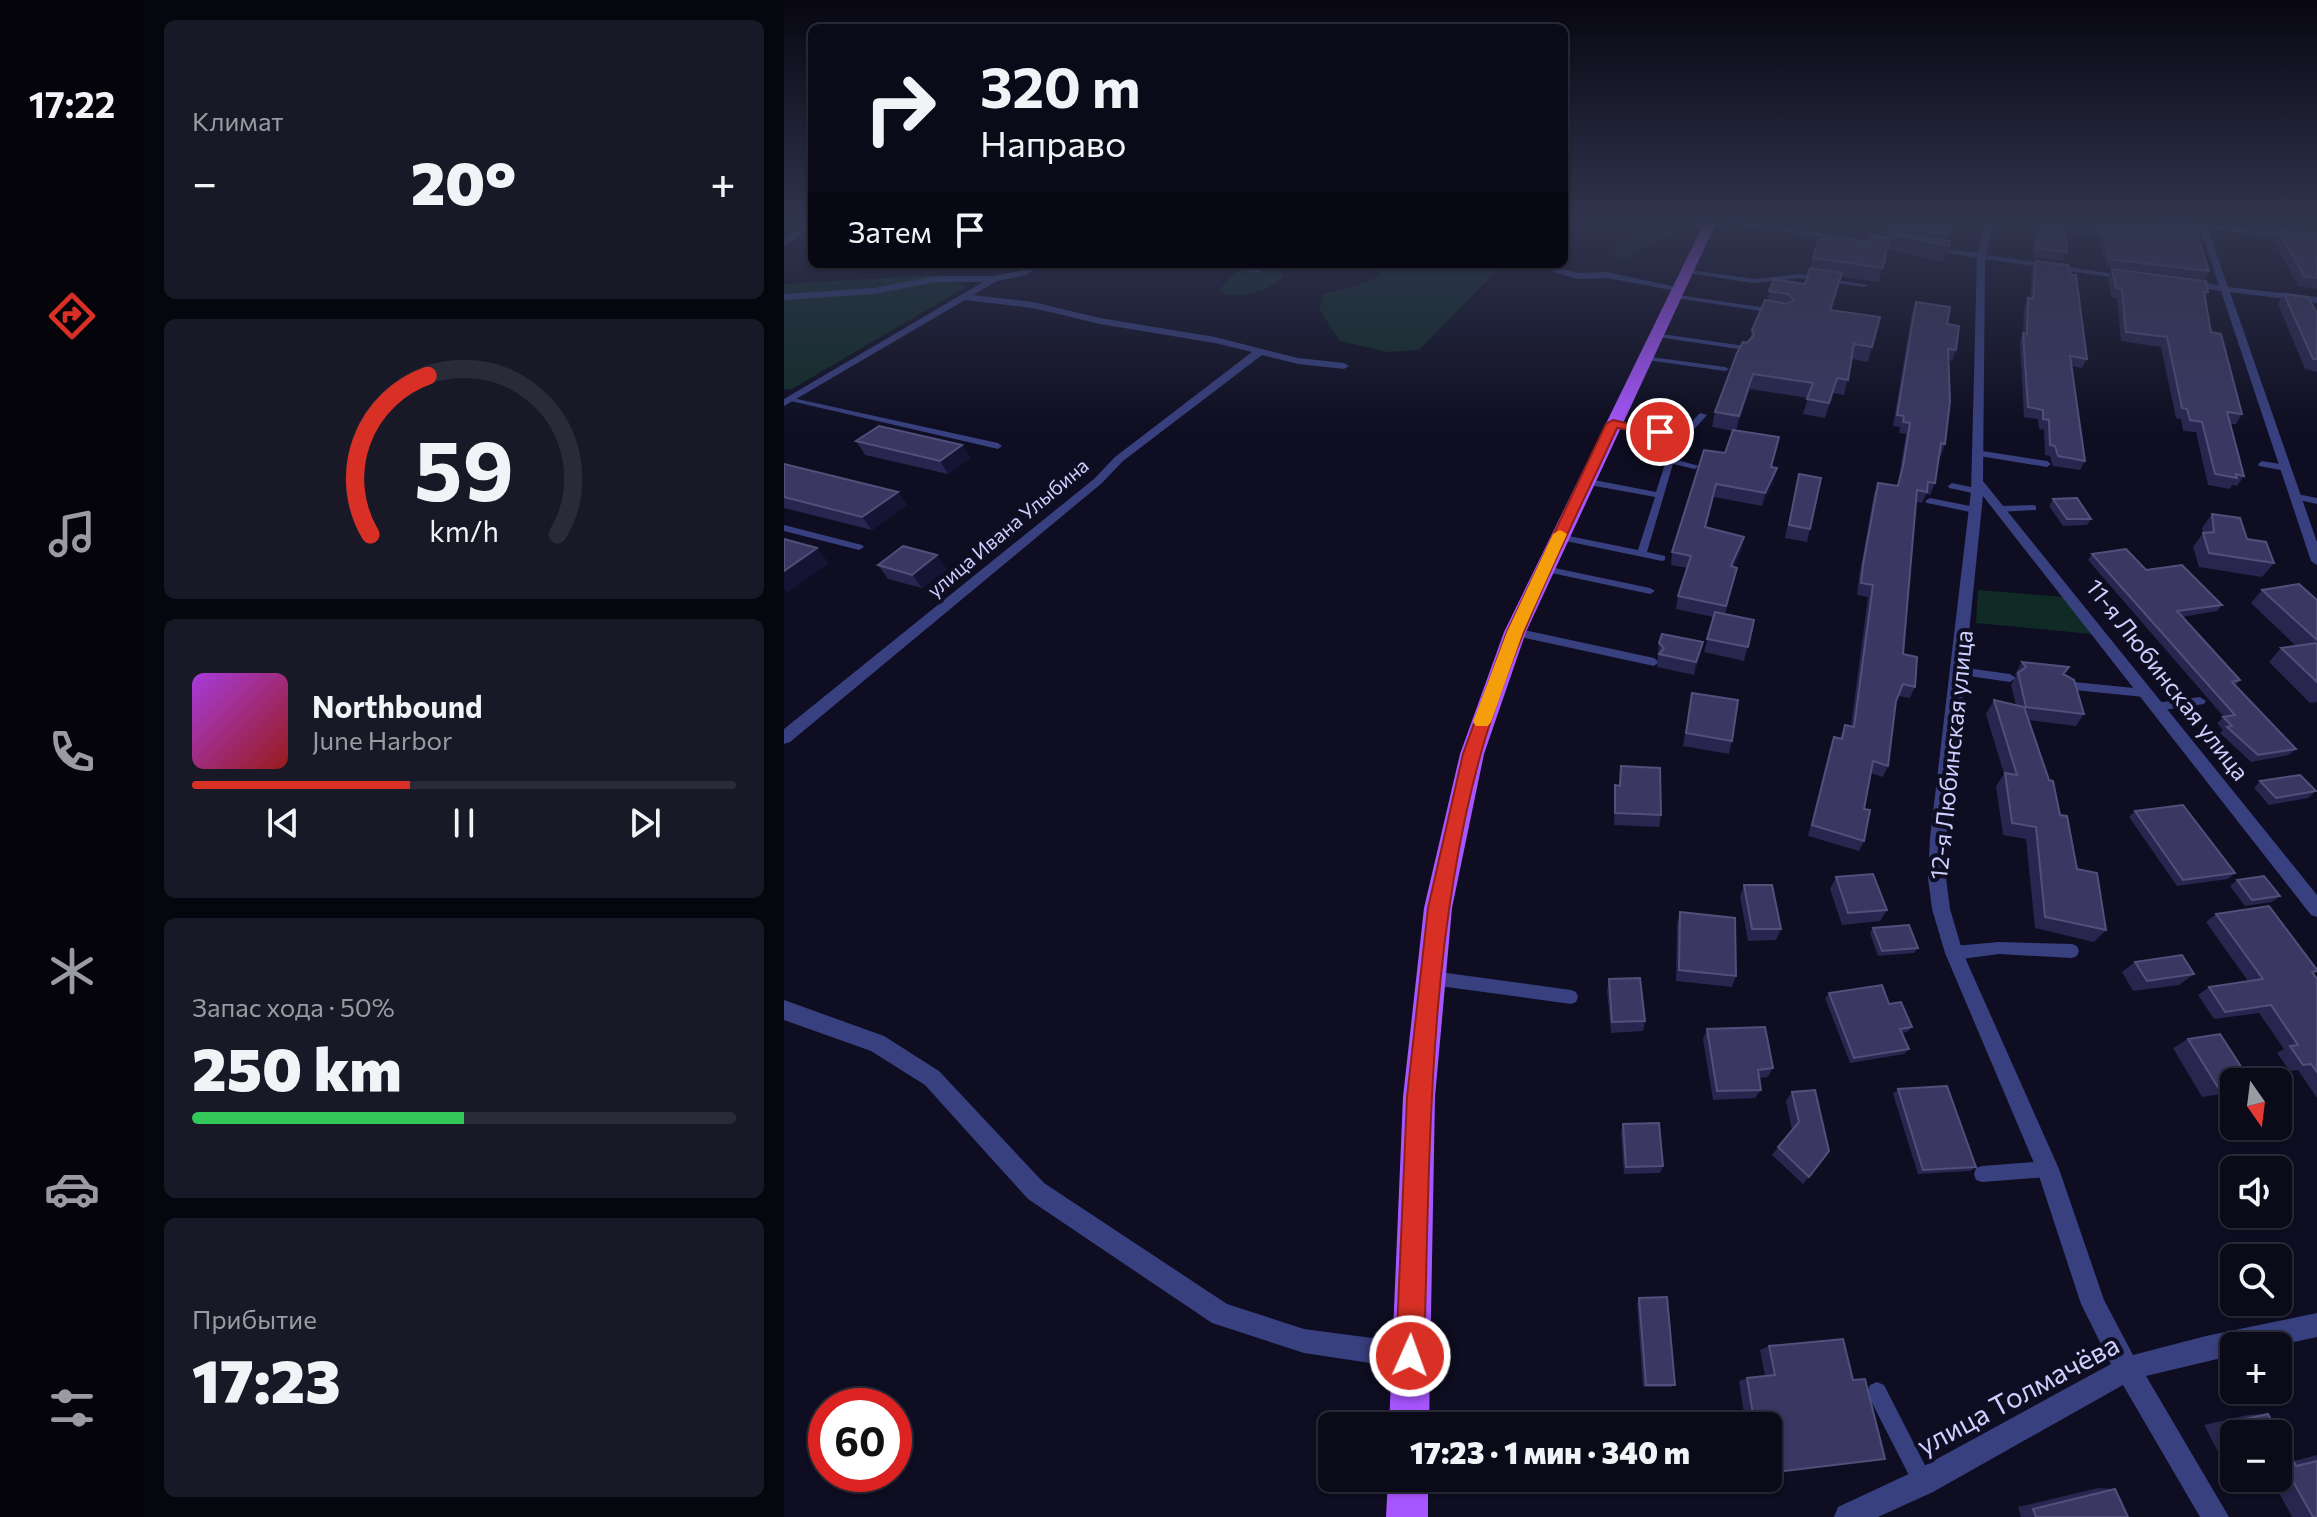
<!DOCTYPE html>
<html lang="ru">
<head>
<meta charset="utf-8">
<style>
	body { margin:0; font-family:Commissioner,sans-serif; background:#181826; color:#f1f3f6; height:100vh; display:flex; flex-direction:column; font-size:30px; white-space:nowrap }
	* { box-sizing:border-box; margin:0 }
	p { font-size:26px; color:#999aa2 }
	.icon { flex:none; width:44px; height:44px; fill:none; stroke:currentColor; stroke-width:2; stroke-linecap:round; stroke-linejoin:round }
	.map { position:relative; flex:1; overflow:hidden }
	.panel { display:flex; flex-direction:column; gap:20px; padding:20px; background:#06060e; width:640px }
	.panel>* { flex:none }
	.guide { position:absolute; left:24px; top:24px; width:760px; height:244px; border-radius:12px; box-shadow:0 2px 6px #0004,0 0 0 2px #2a2b38; background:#0a0a19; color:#f1f3f6; overflow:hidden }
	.needle { width:52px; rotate:166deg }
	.fabs { position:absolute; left:1436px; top:1068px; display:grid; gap:16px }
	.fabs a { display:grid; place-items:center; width:72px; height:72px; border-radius:12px; background:#0a0a19; box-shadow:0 2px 6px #0004,0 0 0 2px #2a2b38; font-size:40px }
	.speed { position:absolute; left:24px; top:1388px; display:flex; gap:16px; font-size:40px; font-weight:700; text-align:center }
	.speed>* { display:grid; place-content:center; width:104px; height:104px; border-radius:50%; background:#0a0a19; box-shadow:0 2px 6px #0004,0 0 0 2px #2a2b38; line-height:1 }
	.speed .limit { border:12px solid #d22; background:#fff; color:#111 }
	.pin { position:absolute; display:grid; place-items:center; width:68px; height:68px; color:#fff; margin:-34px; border:4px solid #fff; border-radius:50%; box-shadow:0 2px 8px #0007 }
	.me { position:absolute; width:88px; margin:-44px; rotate:2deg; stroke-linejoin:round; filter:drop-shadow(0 0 6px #0008) }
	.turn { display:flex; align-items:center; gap:28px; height:168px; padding:0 40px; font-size:36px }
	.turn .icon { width:104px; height:104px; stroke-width:2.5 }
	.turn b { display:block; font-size:56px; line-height:68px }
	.then { display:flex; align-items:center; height:76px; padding:0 40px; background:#0003; gap:16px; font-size:30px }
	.big { font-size:60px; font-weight:800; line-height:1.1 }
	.panel .card { flex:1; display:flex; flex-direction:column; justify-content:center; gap:12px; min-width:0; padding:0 28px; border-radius:12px; background:#181826 }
	.panel .dial { align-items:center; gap:0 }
	.dial svg { height:208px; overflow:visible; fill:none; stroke:#2a2b38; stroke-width:7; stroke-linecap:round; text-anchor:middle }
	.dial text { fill:#f1f3f6; stroke:none }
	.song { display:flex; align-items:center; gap:24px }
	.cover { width:96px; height:96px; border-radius:12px; background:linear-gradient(135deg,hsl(280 70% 55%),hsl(0 70% 35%)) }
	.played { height:8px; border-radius:4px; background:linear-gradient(90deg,#d93025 40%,#2a2b38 40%) }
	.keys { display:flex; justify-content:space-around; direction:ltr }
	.heat { display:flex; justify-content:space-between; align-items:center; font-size:44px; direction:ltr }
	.charge { height:12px; border-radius:6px; background:linear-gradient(90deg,#34c759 50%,#2a2b38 0) }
	.trip { position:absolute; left:534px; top:1412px; width:464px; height:80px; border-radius:12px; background:#0a0a19; box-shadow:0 2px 6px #0004,0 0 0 2px #2a2b38; font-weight:800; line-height:80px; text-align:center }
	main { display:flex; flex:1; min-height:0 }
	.tabs { display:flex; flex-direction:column; width:144px; justify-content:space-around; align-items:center; background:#04040a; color:#999aa2 }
	.tabs .icon { width:56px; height:56px }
	.tabs .selected { color:#d93025 }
	.tabs b { font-size:36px; color:#f1f3f6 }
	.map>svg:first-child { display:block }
	.green { fill:#102b26 }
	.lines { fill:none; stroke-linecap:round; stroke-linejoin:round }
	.lane { fill:#384080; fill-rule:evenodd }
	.street { fill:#384080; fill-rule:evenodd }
	.primary { fill:#a755fe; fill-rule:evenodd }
	.wall { fill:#28264f }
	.shaded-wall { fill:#161435 }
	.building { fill:#3a3862; stroke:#51507b; stroke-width:2 }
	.route { fill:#d93025; stroke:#8d1f18; stroke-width:2 }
	.slow { fill:#f59e0b }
	.labels { text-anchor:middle; stroke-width:8; stroke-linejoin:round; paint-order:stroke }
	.far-street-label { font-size:20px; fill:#cdcfff; stroke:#0e0d21 }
	.street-label { font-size:24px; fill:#cdcfff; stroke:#0e0d21 }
	.near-street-label { font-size:28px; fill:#cdcfff; stroke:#0e0d21 }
</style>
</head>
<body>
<main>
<nav class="tabs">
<b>17:22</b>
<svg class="icon selected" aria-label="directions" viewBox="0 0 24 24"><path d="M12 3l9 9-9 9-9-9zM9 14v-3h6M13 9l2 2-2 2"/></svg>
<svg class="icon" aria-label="music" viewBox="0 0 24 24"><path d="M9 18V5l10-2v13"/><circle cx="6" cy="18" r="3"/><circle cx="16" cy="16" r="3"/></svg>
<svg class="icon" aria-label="phone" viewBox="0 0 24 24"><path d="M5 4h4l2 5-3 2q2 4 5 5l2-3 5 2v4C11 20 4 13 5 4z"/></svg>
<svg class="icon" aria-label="climate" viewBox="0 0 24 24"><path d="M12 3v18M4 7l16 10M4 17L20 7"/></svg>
<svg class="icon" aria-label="car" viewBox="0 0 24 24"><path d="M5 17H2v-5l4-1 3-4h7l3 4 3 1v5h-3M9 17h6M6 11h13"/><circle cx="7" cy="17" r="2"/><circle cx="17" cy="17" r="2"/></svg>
<svg class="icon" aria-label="filters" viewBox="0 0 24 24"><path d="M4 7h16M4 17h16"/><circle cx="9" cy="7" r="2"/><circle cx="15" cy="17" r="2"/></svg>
</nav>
<section class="panel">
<div class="card"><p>Климат</p>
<div class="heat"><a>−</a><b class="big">20°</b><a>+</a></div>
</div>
<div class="card dial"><svg viewBox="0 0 100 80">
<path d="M14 69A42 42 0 1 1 86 69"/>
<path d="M14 69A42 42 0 0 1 36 8" stroke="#d93025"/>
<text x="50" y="56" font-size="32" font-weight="700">59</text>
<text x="50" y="72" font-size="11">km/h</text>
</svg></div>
<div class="card">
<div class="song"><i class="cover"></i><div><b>Northbound</b><p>June Harbor</p></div></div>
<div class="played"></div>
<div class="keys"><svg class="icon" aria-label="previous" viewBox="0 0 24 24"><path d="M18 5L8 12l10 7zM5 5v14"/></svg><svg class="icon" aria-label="pause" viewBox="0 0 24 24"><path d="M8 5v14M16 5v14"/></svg><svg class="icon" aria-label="next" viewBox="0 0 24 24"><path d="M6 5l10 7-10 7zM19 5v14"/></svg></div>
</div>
<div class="card"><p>Запас хода · 50%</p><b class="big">250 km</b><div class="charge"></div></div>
<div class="card"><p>Прибытие</p><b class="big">17:23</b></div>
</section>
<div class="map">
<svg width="1533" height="1517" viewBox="0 0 1533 1517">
	<rect width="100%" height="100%" fill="#0e0d21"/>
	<path class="green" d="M896,221l-7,15 -26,9 -23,15 -10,-4c3,-16 12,-18 27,-21l-15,-13z
		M460,264h36l3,13c-16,14 -44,25 -65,14z
		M593,264h126l-84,86 -31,2 -48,-11 -21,-32 5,-15 47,-13 9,-6z
		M155,275l27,12 -176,103 -6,-1v-105z
		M1194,590l86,7 28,37 -116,-11z"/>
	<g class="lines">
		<path class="lane" d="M255,264h8l-20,10 -5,-1z
			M424,264h16l36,7 -3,2z
			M906,270l65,9 44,-5 69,11 -3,2 -66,-9 -47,5 -64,-10v-2z
			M894,295l96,14 3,2 -3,2 -98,-15v-2z
			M871,333l90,13 4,2 -4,2 -87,-13h-3z
			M860,356l81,11 4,2 -4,2 -78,-11h-3z
			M4,397l210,46 4,3 -4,3 -207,-48 -4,-2z
			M916,413l7,2 -21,23h-3l-70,-12 -4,-2 4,-2 68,11z
			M1192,450l71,11 4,3 -4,3 -74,-12v-4z
			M886,458l29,8 -4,3 -22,-5 -26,88 18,4v4l-3,1 -106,-22 -2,-2 5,-3 79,16 17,-53 -71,-13 -4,-3 4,-3 72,14 10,-31z
			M1478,461l24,4 4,3 -4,3 -27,-5 -1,-2z
			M1168,483l28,6 1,2 -4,3 -28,-6 -1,-2z
			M1513,494l20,4v6l-23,-5v-4z
			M1146,498l45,9 5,3 -5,3 -48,-10 -2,-2z
			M1249,505l3,1v4l-37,2 -5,-3 5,-3z
			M0,525l78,20 2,2 -5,3 -75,-19z
			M761,566l105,22 5,3 -5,3 -108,-23v-4z
			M731,628l139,30 5,4 -5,4 -143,-31 -1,-3z
			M1175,667l51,7 6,4 -6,4 -55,-8 -2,-3 2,-3z
			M1280,681l80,8 6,4 -6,4 -80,-8 -6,-4z
			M1416,697l6,4 -2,3 -48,7 -6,-4 6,-4z
			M1215,942l73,2 5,2 2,5 -2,5 -5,2 -73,-4 -45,6 -5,-2 -2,-5 2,-5 5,-2z
			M648,971l139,19 5,2 2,5 -2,5 -5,2 -139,-19 -5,-2 -2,-5 2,-5z
			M1264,1161l6,2 2,6 -2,6 -6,2 -66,5 -6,-2 -2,-6 2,-6 6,-2z
			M1093,1382l7,3 46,90 3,7 -3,7 -7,3 -7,-3 -46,-90 -3,-7 3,-7z"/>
		<path class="street" d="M24,221h4v5l-28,20v-6z
			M924,221h26l159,23 -4,2z
			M1201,221h8l-7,34 149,22 -4,3 -146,-21 -2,222 334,414v22l-6,-2 -328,-419 -35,342 -2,40 4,31 13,44 96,216 45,131 29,55 73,-19 111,-23v24l-42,9h-41v9l-88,21 83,141h-29l-77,-132 -190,107 -55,25h-44l4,-10 75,-35 198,-108 -30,-60 -44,-134 -92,-217 -13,-44 -4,-31 2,-40 41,-347 6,-233 -53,-9 4,-2 50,6z
			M1365,221h30l138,16v4l-109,-12 20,58 89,10v6l-87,-11 87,250v23l-6,-4 -90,-270 -40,-7 4,-3 34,4 -19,-56z
			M766,264h8l2,4 18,5 29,-1 78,17 -4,3 -74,-14 -29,1 -25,-7z
			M241,270l4,3 -1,2 -31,6 -24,14 60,7 67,16 115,19 83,21 46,5 5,3 -5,3 -46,-5 -36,-9 -139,106 -21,22 -312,259 -6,2v-15l310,-250 21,-22 137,-105 -37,-9 -115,-19 -67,-16 -68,-8 -181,106v-7l199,-117h-46l-63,12 -90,6v-6l90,-6 63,-12h57z
			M0,1000l100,36 55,35 105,112 183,121 77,25 106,14 9,4 4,9 -4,9 -9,4 -106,-16 -92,-30 -184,-124 -103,-114 -54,-34 -87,-31z"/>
		<path class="primary" d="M921,221h12l-191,411 -42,122 -32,154 -17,189 -6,329h-40l14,-329 21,-189 36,-154 44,-122z
			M604,1478h40v39h-42z"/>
	</g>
	<path class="wall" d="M1104,221l62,14 -2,5 1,6 -6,16 -57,-13 -7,33 -38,-5 -10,34 41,36 -4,15 -16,-3 -8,36 -11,-2 -8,25 -22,-4 5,-16 -58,-9 -14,41 36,37 2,14 -12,25 -48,-9 -8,30 36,23 -8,17 3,1 -12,46 29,6 -10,41 -40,-9 9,-35 -37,-8 2,-13 9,-28 -16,-3 1,-13 53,-99 8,-22 -21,-4 3,-15 32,-69 3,-4 2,-9 15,-29 2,-10 36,-7 8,-26 55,-14 15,-7z
		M1253,221h27l3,31 -4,9 -30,-4v-11l4,-9h1z
		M1281,221h83l61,50 -4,8 -99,-12 -7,-31 -33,-4z
		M1494,230l39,4v55l-19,-3 -25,-46z
		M1252,261l51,98 -5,9 -10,-2 13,95 -5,9 -27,-4 -3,-10 -5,-1 -1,-25 -5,-1 -1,-10 -14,-2 -4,-75 3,-9 1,-26 4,-9h2l2,-29z
		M122,264h96l-93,6z
		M1328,269l96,23 -3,5 6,35 31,82 -6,10h-6l14,52 -7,10 -5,-1 -2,4 -22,-4 -12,-53 -13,-1 -2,-12 -5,-1 -15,-71 -40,-6 -4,-43h-5l-4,-19z
		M1500,294l33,19v59l-12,-3 -27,-65z
		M1132,302l31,22 9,26 -4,11 -4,-1 -3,84 -4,12 -2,-1 -4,28 -5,12 -4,-1 -4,9 -6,-1 -13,152 12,33 -5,11 -12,-2 -2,5 -8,65 -5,11 -12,-4 -7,36v32l-5,10 -51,-15 22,-88 4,-11 6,1 5,-13 6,1 17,-129 -11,-2 2,-18 15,-83 4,-11 19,3 2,-9 7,-43 -7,-1 1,-6 -7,-1 19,-113z
		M72,441l106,4 8,13 -22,16 -83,-19z
		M0,464l114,28 9,13 -35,25 -88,-22z
		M1015,474l11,55 -3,13 -22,-4z
		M1269,499l38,20 -4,6 -24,1 -14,-20z
		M1428,514l35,25 27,24 -12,14 -63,-10 -6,-20 10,-14 -1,-5z
		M1308,554l54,16 76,35 -5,6 -35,6 58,63 -5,6 61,63 -7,6 -38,7 -31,-29 3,-3 -6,-7 7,-6 -136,-157z
		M94,565l69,4 -25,19 -34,-9z
		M1478,590l55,10v102l-7,1 -41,-41 12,-14 15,-2 -45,-43z
		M919,642l-3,13 -6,20 -37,-8 2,-24z
		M1238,662l47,5 -5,8 20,39 -8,12 -48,-6 49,149 29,61 -12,12 -59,-14 -9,-89 -23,-4 -7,-49 8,-12 -18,-60 8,-14 22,5 -5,-20 5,-9 -1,-2z
		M908,693l40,48 -3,13 -46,-8z
		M837,766l40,49 -2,12 -45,-2 1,-40 4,1z
		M1476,781l56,10 -8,7 -39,7 -15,-17z
		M1351,811l100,62 -7,6 -51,7 -48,-69z
		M1052,877l51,33 -7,11 -38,4 -12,-36z
		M1453,880l43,16 -8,6 -27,4 -15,-20z
		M960,885l37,44 -5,11 -28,1 -8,-44z
		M896,912l56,64 -4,11 -56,-6 1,-57z
		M1432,914l101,58 -4,2 4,5v119l-19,-28 -8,1 -13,-18 7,-4 -25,-36 -45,6 -16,-24 11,-8 39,-6 -42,-59z
		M1089,928l45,20 -4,5 -36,3 -8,-23z
		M1351,962l59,12 -15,11 -46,6 -11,-19z
		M825,979l36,42 -2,10 -32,2 -4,-43z
		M1045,993l60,11 23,23 -5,5 -5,1 7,16 -5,5 -54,9 -25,-65z
		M923,1029l66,39 -5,9 -9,1 2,12 -6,8 -42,2 -10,-61z
		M1404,1039l46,43v10l-32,5 -29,-49z
		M1114,1089l78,78 -6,4 -52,3 -25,-80z
		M1008,1092l17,85 -6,7 -31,-29 20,-25 -6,-29z
		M839,1124l40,42 -3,7 -36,1 -3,-42z
		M855,1298l36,87 -4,2h-28l-6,-84z
		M1059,1339l-75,87h-22l-7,-45 8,-3 18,-2 -5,-26 9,-4z
		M1484,1414l26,47 23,-6v62h-25l-21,-39h7v-44h-44v42h-3l-27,-51 44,-10z
		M1314,1488l17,1 13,28h-107l-3,-10z"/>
	<path class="shaded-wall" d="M969,374l-3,15 -14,42 3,-15z
		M178,445l8,13 -22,16 -8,-13z
		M993,468l-3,13 -12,25 3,-13z
		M932,484l-2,13 -12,43 3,-13z
		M114,492l9,13 -35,25 -10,-13z
		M960,537l-2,13 -14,30 3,-14z
		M33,548l12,15 -42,30 -3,-3v-19z
		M153,555l10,14 -25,19 -10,-13z
		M919,642l-3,13 -6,20 2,-13z"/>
	<path class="building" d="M1104,221l28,4 12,-4h25l-3,14 -64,-8z
		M1258,221h22l3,31 -31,-4 1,-11 6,-1z
		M1285,221h79l48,9 13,41 -100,-12 -6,-31 -33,-4z
		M1494,230l39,4v44l-13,-2z
		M1100,232l66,9 -1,5z
		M1086,235l19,3 -6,30 -70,-10 6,-20 49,6z
		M1252,261l32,4 3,10h5l11,84 -17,-3 15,105 -27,-5 -3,-10 -5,-1 -1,-25 -6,-1v-9l-15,-3 -5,-74 4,1 1,-36 5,1z
		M1026,268l32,5 -12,37 50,7 -8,30 -18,-3 -6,36 -11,-2 -8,25 -22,-4 6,-16 -60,-9 -14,42 -24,-4 22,-59 6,-11 4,1 7,-8 -2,-5 13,-30 22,4 7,-4 -6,-6 -19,-3 5,-12 31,5z
		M1328,269l94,12 2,11h-4l7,40 10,2 21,80 -15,-2 17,64 -8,-2 1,4 -22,-4 -13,-52 -12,-2 -3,-11 -5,-1 -15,-71 -41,-5 -4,-43 -6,-1z
		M1500,294l24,3 9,16v46h-4z
		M1132,302l34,5 -3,17 12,2 -3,24 -8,-1 2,52 -5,43 -4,-1 -6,40 -7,-1 -1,10 -10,-2 -14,164 14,3 -2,30 -12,-3 -7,17 -8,65 -15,-5 -9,48 6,1 -6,31 -52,-16 22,-88 8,2 3,-14 9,2 19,-142 -12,-2 2,-18 15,-82 20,3 5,-20 7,-43 -7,-1 1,-6 -7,-1z
		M95,426l83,19 -22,16 -84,-20z
		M949,430l46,7 -8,30 6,1 -12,25 -49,-9 -11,43 39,10 -13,29 6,2 -11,38 -48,-10 13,-40 -19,-4 32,-102 21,3z
		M0,464l114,28 -36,25 -78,-20z
		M1015,474l22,4 -11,51 -21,-4z
		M1293,498l14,21h-24l-14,-20z
		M1428,514l28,4 7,21 19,3 8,21 -65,-10 -6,-20 11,-1z
		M0,539l33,9 -33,23z
		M119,546l34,9 -25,20 -34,-10z
		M1342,549l20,21 36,-5 40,40 -45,6 63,69 -8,2 64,67 -38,6 -31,-28 5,-1 -9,-9 12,-2 -143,-161z
		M1515,584l18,16v40l-55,-50z
		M931,612l39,8 -6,27 -41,-8z
		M878,634l41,8 -7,20 -37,-8 5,-6 -5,-5z
		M1533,643v39l-36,-34z
		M1238,662l47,5 -6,7 11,6 10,34 -58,-7 -8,-34 8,-6z
		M908,693l46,7 -6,41 -46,-8z
		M1210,700l30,7 25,73 4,1 7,34 7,1 10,53 20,4 9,57 -61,-13 -9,-90 -24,-4 -7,-50 12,2z
		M837,766l39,2 1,47 -46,-2v-28l5,1z
		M1516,775l16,16 -40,7 -16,-17z
		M1399,805l52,68 -52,7 -48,-69z
		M1089,874l14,36 -39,3 -12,-36z
		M1480,876l16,20 -28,4 -15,-20z
		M960,885h28l9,44h-29z
		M1485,906l48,64v1l-5,1 5,7v93l-6,-8 -8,1 -13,-19 8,-1 -27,-40 -46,7 -16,-25 54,-8 -47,-65z
		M896,912l55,6 1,58 -57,-6z
		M1125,925l9,23 -36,3 -9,-23z
		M1398,955l12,19 -47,7 -12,-19z
		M856,978l5,43 -33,1 -3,-43z
		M1098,985l7,19 12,-2 11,25 -12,2 9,20 -55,9 -25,-65z
		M981,1027l8,41 -15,2 3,20 -44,1 -10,-62z
		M1436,1034l31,48h-17v4l-15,3 -31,-50z
		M1163,1086l29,81 -53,3 -25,-81z
		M1031,1090l14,61 -20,26 -31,-30 21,-25 -7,-30z
		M875,1123l4,43 -37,1 -3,-43z
		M883,1297l8,88h-29l-7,-87z
		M1059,1339l10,41 12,-1 20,80 -117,14v-47h-13l-8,-48 28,-3 -6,-29z
		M1484,1414l28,52 21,-5v56h-4l-27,-48 -8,1v-36h-44v11l-11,-21z
		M783,1478h24v9l-23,1z
		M1331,1489l13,28h-92l-3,-8z"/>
	<linearGradient id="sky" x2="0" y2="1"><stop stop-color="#080712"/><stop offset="0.51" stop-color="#30354e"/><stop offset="1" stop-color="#30354e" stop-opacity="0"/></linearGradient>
	<rect width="1533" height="434" fill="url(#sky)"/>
	<path class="route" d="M829,420l53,12 -6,4 -43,-8c-49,107 -104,212 -136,325 -54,195 -51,403 -57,603l-4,10 -10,5 -10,-5 -4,-10 11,-259 21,-189 35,-154 44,-122 99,-208z"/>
	<path class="slow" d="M776,530l7,4 -44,98 -32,90 -3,4h-12l-3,-4 34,-90 46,-98z"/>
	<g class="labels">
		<g class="far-street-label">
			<text transform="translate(224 528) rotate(-40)" y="7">улица Ивана Улыбина</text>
		</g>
		<g class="street-label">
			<text transform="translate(1383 680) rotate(52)" y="8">11-я Любинская улица</text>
			<text transform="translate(1168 755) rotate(-84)" y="8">12-я Любинская улица</text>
		</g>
		<g class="near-street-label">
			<text transform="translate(1234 1395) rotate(-28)" y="10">улица Толмачёва</text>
		</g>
	</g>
</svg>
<div class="fabs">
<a><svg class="needle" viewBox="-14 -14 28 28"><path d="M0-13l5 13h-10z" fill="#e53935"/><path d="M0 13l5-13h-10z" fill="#999aa2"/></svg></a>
<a><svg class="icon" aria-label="sound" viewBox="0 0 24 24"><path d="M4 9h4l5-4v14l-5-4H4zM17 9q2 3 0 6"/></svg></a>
<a><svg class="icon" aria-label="search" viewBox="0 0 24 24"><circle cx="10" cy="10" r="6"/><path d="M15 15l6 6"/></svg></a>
<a>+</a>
<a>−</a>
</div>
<div class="speed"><div class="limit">60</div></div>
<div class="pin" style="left:876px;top:432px;background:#d93025"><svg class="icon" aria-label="arrive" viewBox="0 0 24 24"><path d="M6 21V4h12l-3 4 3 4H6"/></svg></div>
<svg class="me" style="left:626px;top:1356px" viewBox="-20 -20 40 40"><circle r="17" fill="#d93025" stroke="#fff" stroke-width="3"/><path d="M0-11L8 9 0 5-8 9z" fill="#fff"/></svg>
<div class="trip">17:23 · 1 мин · 340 m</div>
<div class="guide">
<div class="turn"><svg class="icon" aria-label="right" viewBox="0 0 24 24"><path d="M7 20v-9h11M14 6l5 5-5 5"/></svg><div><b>320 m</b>Направо</div></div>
<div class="then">Затем<svg class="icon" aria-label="arrive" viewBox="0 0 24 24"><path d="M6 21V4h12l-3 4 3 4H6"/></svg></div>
</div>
</div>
</main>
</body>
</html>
